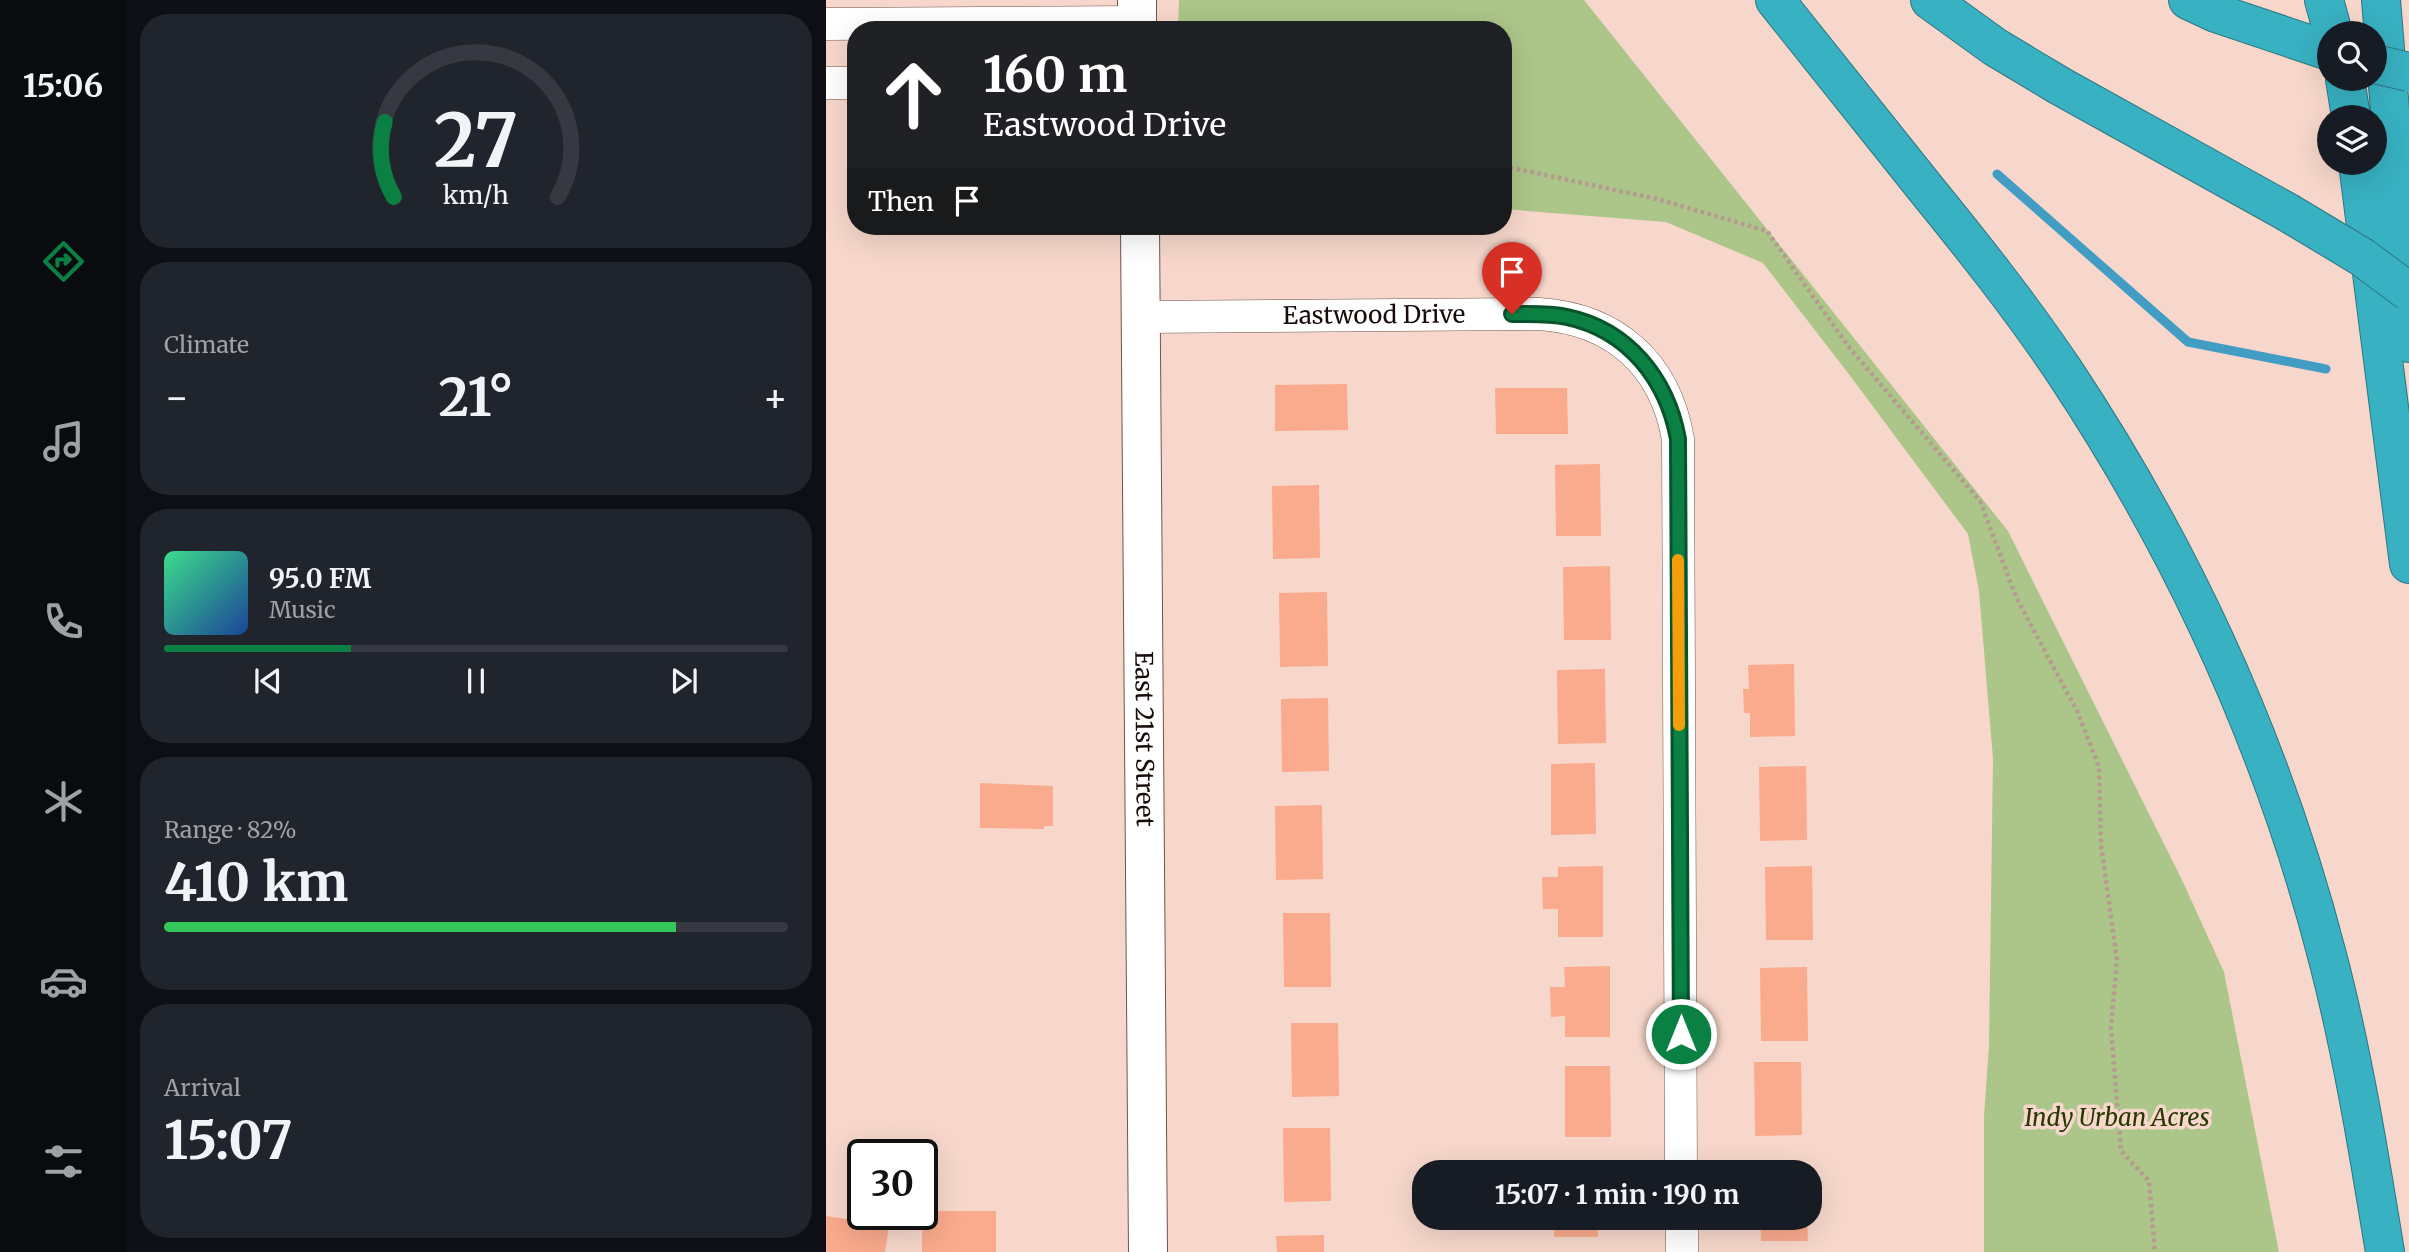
<!DOCTYPE html>
<html lang="en">
<head>
<meta charset="utf-8">
<style>
	body { margin:0; font-family:Merriweather,serif; background:#20242c; color:#f1f3f6; height:100vh; display:flex; flex-direction:column; font-size:26px; white-space:nowrap }
	* { box-sizing:border-box; margin:0 }
	p { font-size:23px; color:#9ea1a6 }
	.icon { flex:none; width:38px; height:38px; fill:none; stroke:currentColor; stroke-width:2; stroke-linecap:round; stroke-linejoin:round }
	.map { position:relative; flex:1; overflow:hidden }
	.details { display:flex; flex-direction:column; gap:14px; padding:14px; background:#0d0f14; width:700px }
	.details>* { flex:none }
	.hud { position:absolute; left:21px; top:21px; width:665px; height:214px; border-radius:28px; box-shadow:0 7px 28px #0002; background:#202124; color:#fff; overflow:hidden }
	.tools { position:absolute; left:1491px; top:21px; display:grid; gap:14px }
	.tools a { display:grid; place-items:center; width:70px; height:70px; border-radius:50%; background:#171b24; box-shadow:0 7px 28px #0002; font-size:35px }
	.speed { position:absolute; left:21px; top:1139px; display:flex; gap:14px; font-size:35px; font-weight:700; text-align:center }
	.speed>* { display:grid; place-content:center; width:91px; height:91px; border-radius:50%; background:#171b24; box-shadow:0 7px 28px #0002; line-height:1 }
	.speed .limit { border:4px solid #111; border-radius:10px; background:#fff; color:#111 }
	.pin { position:absolute; display:grid; place-items:center; width:60px; height:60px; color:#fff; margin:-72px -30px; border-radius:50% 50% 50% 0; rotate:-45deg; box-shadow:0 0 7px #0007 }
	.pin .icon { rotate:45deg }
	.me { position:absolute; width:77px; margin:-38px; rotate:0deg; stroke-linejoin:round; filter:drop-shadow(0 0 5px #0008) }
	.turn { display:flex; align-items:center; gap:24px; height:147px; padding:0 21px; font-size:32px }
	.turn .icon { width:91px; height:91px; stroke-width:2.5 }
	.turn b { display:block; font-size:49px; line-height:60px }
	.then { display:flex; align-items:center; height:66px; padding:0 21px; background:#0003; gap:14px; font-size:26px }
	.big { font-size:52px; font-weight:700; line-height:1.1 }
	.details .tile { flex:1; display:flex; flex-direction:column; justify-content:center; gap:10px; min-width:0; padding:0 24px; border-radius:28px; background:#20242c }
	.details .dial { align-items:center; gap:0 }
	.dial svg { height:182px; overflow:visible; fill:none; stroke:#363941; stroke-width:7; stroke-linecap:round; text-anchor:middle }
	.dial text { fill:#f1f3f6; stroke:none }
	.song { display:flex; align-items:center; gap:21px }
	.cover { width:84px; height:84px; border-radius:10px; background:linear-gradient(135deg,hsl(150 70% 55%),hsl(220 70% 35%)) }
	.played { height:7px; border-radius:4px; background:linear-gradient(90deg,#0b8043 30%,#363941 30%) }
	.keys { display:flex; justify-content:space-around; direction:ltr }
	.heat { display:flex; justify-content:space-between; align-items:center; font-size:38px; direction:ltr }
	.charge { height:10px; border-radius:5px; background:linear-gradient(90deg,#34c759 82%,#363941 0) }
	.trip { position:absolute; left:586px; top:1160px; width:410px; height:70px; border-radius:28px; background:#171b24; box-shadow:0 7px 28px #0002; font-weight:700; line-height:70px; text-align:center }
	main { display:flex; flex:1; min-height:0 }
	.tab-bar { display:flex; flex-direction:column; width:126px; justify-content:space-around; align-items:center; background:#090b0e; color:#9ea1a6 }
	.tab-bar .icon { width:49px; height:49px }
	.tab-bar .active { color:#0b8043 }
	.tab-bar b { font-size:32px; color:#f1f3f6 }
	.map>svg:first-child { display:block }
	.green { fill:#acc588 }
	.lines { fill:none; stroke-linecap:round; stroke-linejoin:round }
	.stream { stroke:#429dc4; stroke-width:9 }
	.building { fill:#faaa8d }
	.minor-casing { stroke:#70554b; stroke-width:33 }
	.secondary-casing { stroke:#70554b; stroke-width:40 }
	.motorway-casing { stroke:#2c7781; stroke-width:40 }
	.path { stroke:#b49a91; stroke-width:4.5; stroke-dasharray:3.5 3.5; stroke-linecap:butt }
	.minor { stroke:#fff; stroke-width:32 }
	.secondary { stroke:#fff; stroke-width:38 }
	.motorway { stroke:#38b1c2; stroke-width:38 }
	.motorway-bridge-casing { stroke:#2c7781; stroke-width:40; stroke-linecap:butt }
	.motorway-bridge { stroke:#38b1c2; stroke-width:38 }
	.route-casing { stroke:#07532c; stroke-width:18 }
	.route { stroke:#0b8043; stroke-width:12 }
	.slow { stroke:#f59e0b; stroke-width:12 }
	.labels { text-anchor:middle; stroke-width:7; stroke-linejoin:round; paint-order:stroke }
	.street-label { font-size:24px; fill:#170c09; stroke:#f7d7cb }
	.park-label { font-size:24px; font-style:italic; fill:#273800; stroke:#f7d7cb }
</style>
</head>
<body>
<main>
<nav class="tab-bar">
<b>15:06</b>
<svg class="icon active" aria-label="directions" viewBox="0 0 24 24"><path d="M12 3l9 9-9 9-9-9zM9 14v-3h6M13 9l2 2-2 2"/></svg>
<svg class="icon" aria-label="music" viewBox="0 0 24 24"><path d="M9 18V5l10-2v13"/><circle cx="6" cy="18" r="3"/><circle cx="16" cy="16" r="3"/></svg>
<svg class="icon" aria-label="phone" viewBox="0 0 24 24"><path d="M5 4h4l2 5-3 2q2 4 5 5l2-3 5 2v4C11 20 4 13 5 4z"/></svg>
<svg class="icon" aria-label="climate" viewBox="0 0 24 24"><path d="M12 3v18M4 7l16 10M4 17L20 7"/></svg>
<svg class="icon" aria-label="car" viewBox="0 0 24 24"><path d="M5 17H2v-5l4-1 3-4h7l3 4 3 1v5h-3M9 17h6M6 11h13"/><circle cx="7" cy="17" r="2"/><circle cx="17" cy="17" r="2"/></svg>
<svg class="icon" aria-label="filters" viewBox="0 0 24 24"><path d="M4 7h16M4 17h16"/><circle cx="9" cy="7" r="2"/><circle cx="15" cy="17" r="2"/></svg>
</nav>
<section class="details">
<div class="tile dial"><svg viewBox="0 0 100 80">
<path d="M14 69A42 42 0 1 1 86 69"/>
<path d="M14 69A42 42 0 0 1 10 36" stroke="#0b8043"/>
<text x="50" y="56" font-size="32" font-weight="700">27</text>
<text x="50" y="72" font-size="11">km/h</text>
</svg></div>
<div class="tile"><p>Climate</p>
<div class="heat"><a>−</a><b class="big">21°</b><a>+</a></div>
</div>
<div class="tile">
<div class="song"><i class="cover"></i><div><b>95.0 FM</b><p>Music</p></div></div>
<div class="played"></div>
<div class="keys"><svg class="icon" aria-label="previous" viewBox="0 0 24 24"><path d="M18 5L8 12l10 7zM5 5v14"/></svg><svg class="icon" aria-label="pause" viewBox="0 0 24 24"><path d="M8 5v14M16 5v14"/></svg><svg class="icon" aria-label="next" viewBox="0 0 24 24"><path d="M6 5l10 7-10 7zM19 5v14"/></svg></div>
</div>
<div class="tile"><p>Range · 82%</p><b class="big">410 km</b><div class="charge"></div></div>
<div class="tile"><p>Arrival</p><b class="big">15:07</b></div>
</section>
<div class="map">
<svg width="1583" height="1252" viewBox="0 0 1583 1252">
	<rect width="100%" height="100%" fill="#f7d7cb"/>
	<path class="green" d="M353,0h405l424,531 174,349 42,92 55,280h-295v-135l5,-72 4,-286 -14,-168 -11,-57 -120,-161 -85,-110 -97,-41 -163,-13v-179h-325z"/>
	<g class="lines">
		<path class="stream" d="M1171,174l191,168 138,27"/>
	</g>
	<path class="building" d="M521,384l1,46 -73,1v-46z
		M669,388h72l1,46h-72z
		M774,464l1,72h-45l-1,-71z
		M493,485l1,73 -47,1 -1,-73z
		M784,566l1,74h-47l-1,-73z
		M501,592l1,74 -48,1 -1,-74z
		M968,664l1,72 -45,1v-24h-6l-1,-24h6l-1,-24z
		M779,669l1,74 -48,1 -1,-74z
		M502,698l1,73 -47,1 -1,-73z
		M769,763l1,71 -45,1v-71z
		M980,766l1,74 -47,1 -1,-74z
		M154,783l73,3v40h-9v3l-64,-1z
		M496,805l1,74 -47,1 -1,-74z
		M777,866v71h-45v-28h-15l-1,-32h16v-10z
		M986,866l1,74h-47l-1,-73z
		M457,913h47l1,74h-47z
		M784,966v71h-45v-21l-14,1 -1,-30h15l-1,-20z
		M981,967l1,74h-47l-1,-73z
		M465,1023h47l1,73 -47,1z
		M928,1062h47l1,73 -47,1z
		M739,1066h45l1,71h-46z
		M457,1128h47l1,73 -47,1z
		M728,1166h44v6h-44z
		M981,1167v5h-47v-4z
		M96,1211h74v41h-74z
		M0,1216l63,9 -4,27h-59z
		M728,1218h44v19h-44z
		M934,1218h47l1,23h-47z
		M498,1235v17h-47l-1,-16z"/>
	<g class="lines">
		<g class="minor-casing">
			<g id="minor">
				<path d="M0,24l311,-2"/>
				<path d="M0,83h30"/>
				<path id="s1" d="M315,317l398,-3c76,5 126,50 139,125l3,733"/>
				<path d="M856,1218v34"/>
			</g>
		</g>
		<g class="secondary-casing">
			<g id="secondary">
				<path d="M311,0v30"/>
				<path id="s2" d="M314,226l8,1026"/>
			</g>
		</g>
		<g class="motorway-casing">
			<path id="motorway" d="M949,0c50,63 101,126 151,189 48,59 95,118 138,182 119,179 210,378 264,588 25,96 41,195 57,293
				M1104,0l65,47 65,39 227,126
				M1362,0l28,13 113,38
				M1498,0l9,33
				M1555,0l28,343
				M1519,79l6,38
				M1532,163l51,401"/>
		</g>
		<path class="path" d="M677,166l154,33 110,32 81,115 132,155 36,96 61,114 22,56 2,78 16,115 -6,68 10,123 28,30 6,71"/>
		<use href="#minor" class="minor"/>
		<use href="#secondary" class="secondary"/>
		<use href="#motorway" class="motorway"/>
		<g class="motorway-bridge-casing">
			<path id="motorway-bridge" d="M1549,64l34,8
				M1461,212l75,45 47,35"/>
		</g>
		<use href="#motorway-bridge" class="motorway-bridge"/>
	</g>
	<g class="lines">
		<g class="route-casing">
			<path id="route" d="M686,314c19,0 37,-1 55,3 61,13 100,62 111,122l3,595"/>
		</g>
		<use href="#route" class="route"/>
		<path class="slow" d="M852,560l1,165"/>
	</g>
	<g class="labels">
		<g class="street-label">
			<text dy="8" stroke="none"><textPath href="#s1" startOffset="233">Eastwood Drive</textPath></text>
			<text dy="8" stroke="none"><textPath href="#s2" startOffset="513">East 21st Street</textPath></text>
		</g>
		<g class="park-label">
			<text x="1291" y="1126">Indy Urban Acres</text>
		</g>
	</g>
</svg>
<div class="tools">
<a><svg class="icon" aria-label="search" viewBox="0 0 24 24"><circle cx="10" cy="10" r="6"/><path d="M15 15l6 6"/></svg></a>
<a><svg class="icon" aria-label="layers" viewBox="0 0 24 24"><path d="M12 4l9 5-9 5-9-5zM3 14l9 5 9-5"/></svg></a>
</div>
<div class="speed"><div class="limit">30</div></div>
<div class="pin" style="left:686px;top:314px;background:#d93025"><svg class="icon" aria-label="arrive" viewBox="0 0 24 24"><path d="M6 21V4h12l-3 4 3 4H6"/></svg></div>
<svg class="me" style="left:855px;top:1034px" viewBox="-20 -20 40 40"><circle r="17" fill="#0b8043" stroke="#fff" stroke-width="3"/><path d="M0-11L8 9 0 5-8 9z" fill="#fff"/></svg>
<div class="trip">15:07 · 1 min · 190 m</div>
<div class="hud">
<div class="turn"><svg class="icon" aria-label="ahead" viewBox="0 0 24 24"><path d="M12 20V5M6 11l6-6 6 6"/></svg><div><b>160 m</b>Eastwood Drive</div></div>
<div class="then">Then<svg class="icon" aria-label="arrive" viewBox="0 0 24 24"><path d="M6 21V4h12l-3 4 3 4H6"/></svg></div>
</div>
</div>
</main>
</body>
</html>
